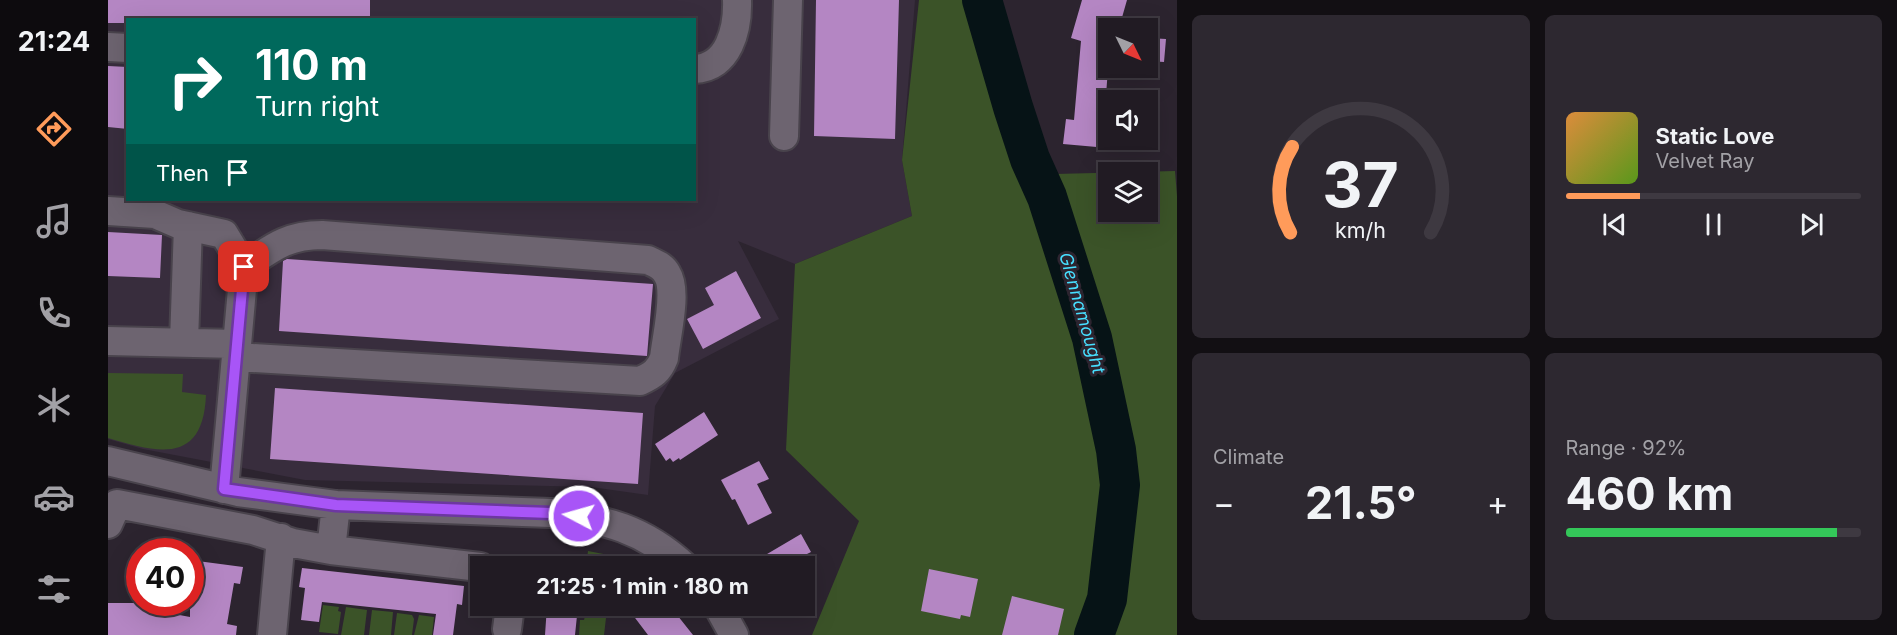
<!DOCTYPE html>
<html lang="en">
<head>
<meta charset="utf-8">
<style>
	body { margin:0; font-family:Inter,sans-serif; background:#2d2830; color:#f1f3f6; height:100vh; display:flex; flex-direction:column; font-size:22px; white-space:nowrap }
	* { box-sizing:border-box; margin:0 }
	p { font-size:20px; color:#a2a1a6 }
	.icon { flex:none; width:33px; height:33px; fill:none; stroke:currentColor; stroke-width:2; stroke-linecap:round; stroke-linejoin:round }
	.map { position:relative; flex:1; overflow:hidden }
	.side { display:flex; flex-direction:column; gap:15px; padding:15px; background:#120f13; width:720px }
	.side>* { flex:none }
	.guide { position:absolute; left:18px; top:18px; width:570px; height:183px; border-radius:0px; box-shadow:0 6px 24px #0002,0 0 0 2px #3e3941; background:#00695c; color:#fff; overflow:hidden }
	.needle { width:39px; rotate:133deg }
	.fabs { position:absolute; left:990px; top:18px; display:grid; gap:12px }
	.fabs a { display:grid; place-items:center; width:60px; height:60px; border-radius:0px; background:#211b23; box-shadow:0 6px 24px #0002,0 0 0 2px #3e3941; font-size:30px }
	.speed { position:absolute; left:18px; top:538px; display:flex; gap:12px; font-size:30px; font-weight:700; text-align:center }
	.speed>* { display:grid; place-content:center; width:78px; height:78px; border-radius:50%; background:#211b23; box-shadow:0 6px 24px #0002,0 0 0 2px #3e3941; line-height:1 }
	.speed .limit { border:9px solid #d22; background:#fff; color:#111 }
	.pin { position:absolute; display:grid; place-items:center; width:51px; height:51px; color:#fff; margin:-26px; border-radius:12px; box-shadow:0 3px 9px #0006 }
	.me { position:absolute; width:66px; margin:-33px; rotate:276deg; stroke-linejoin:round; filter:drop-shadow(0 0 4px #0008) }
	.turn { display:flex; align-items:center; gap:21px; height:126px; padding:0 30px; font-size:27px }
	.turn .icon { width:78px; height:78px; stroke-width:2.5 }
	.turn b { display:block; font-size:42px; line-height:51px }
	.then { display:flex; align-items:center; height:57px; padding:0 30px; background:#0003; gap:12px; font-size:22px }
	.big { font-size:45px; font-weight:700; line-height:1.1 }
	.side .tile { flex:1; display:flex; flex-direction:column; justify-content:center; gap:9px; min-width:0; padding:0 21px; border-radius:9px; background:#2d2830 }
	.side .dial { align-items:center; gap:0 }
	.dial svg { height:156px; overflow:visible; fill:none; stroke:#3e3941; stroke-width:7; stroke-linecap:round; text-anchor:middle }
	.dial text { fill:#f1f3f6; stroke:none }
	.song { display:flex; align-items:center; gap:18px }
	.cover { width:72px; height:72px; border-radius:9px; background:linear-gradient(135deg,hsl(30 70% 55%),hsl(90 70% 35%)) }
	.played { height:6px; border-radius:3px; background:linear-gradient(90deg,#ff9b5a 25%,#3e3941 25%) }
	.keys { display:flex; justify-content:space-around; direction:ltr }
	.heat { display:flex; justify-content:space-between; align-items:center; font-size:33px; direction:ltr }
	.charge { height:9px; border-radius:4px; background:linear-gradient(90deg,#34c759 92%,#3e3941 0) }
	.side .tiles { flex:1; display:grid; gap:15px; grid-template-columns:repeat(2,1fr) }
	.trip { position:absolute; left:362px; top:556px; width:345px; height:60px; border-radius:0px; background:#211b23; box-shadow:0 6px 24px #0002,0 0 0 2px #3e3941; font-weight:700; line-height:60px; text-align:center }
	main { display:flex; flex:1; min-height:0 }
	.tabs { display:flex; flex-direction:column; width:108px; justify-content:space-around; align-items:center; background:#0d0b0e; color:#a2a1a6 }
	.tabs .icon { width:42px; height:42px }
	.tabs .active { color:#ff9b5a }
	.tabs b { font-size:27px; color:#f1f3f6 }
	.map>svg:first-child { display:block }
	.built { fill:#382d3d; fill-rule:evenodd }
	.green { fill:#3b5328; fill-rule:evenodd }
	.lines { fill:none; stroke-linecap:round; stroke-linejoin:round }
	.river { stroke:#061316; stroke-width:40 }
	.building { fill:#b486c3 }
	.minor-casing { stroke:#49434c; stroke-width:32 }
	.minor { stroke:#6d6470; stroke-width:28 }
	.route-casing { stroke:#6d37a1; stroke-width:15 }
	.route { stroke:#a855f7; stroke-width:10 }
	.labels { text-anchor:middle; stroke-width:6; stroke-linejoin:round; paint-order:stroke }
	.water-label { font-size:18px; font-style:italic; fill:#47dfff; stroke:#2c242f }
</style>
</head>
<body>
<main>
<nav class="tabs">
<b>21:24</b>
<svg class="icon active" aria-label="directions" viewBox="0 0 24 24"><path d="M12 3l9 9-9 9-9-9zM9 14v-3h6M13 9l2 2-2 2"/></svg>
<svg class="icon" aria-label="music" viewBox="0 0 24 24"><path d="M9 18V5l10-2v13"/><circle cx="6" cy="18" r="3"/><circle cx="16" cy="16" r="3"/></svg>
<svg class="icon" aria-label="phone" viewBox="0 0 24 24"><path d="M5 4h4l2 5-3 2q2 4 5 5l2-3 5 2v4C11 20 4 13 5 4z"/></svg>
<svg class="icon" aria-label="climate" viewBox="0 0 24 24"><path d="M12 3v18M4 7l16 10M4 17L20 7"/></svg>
<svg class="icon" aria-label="car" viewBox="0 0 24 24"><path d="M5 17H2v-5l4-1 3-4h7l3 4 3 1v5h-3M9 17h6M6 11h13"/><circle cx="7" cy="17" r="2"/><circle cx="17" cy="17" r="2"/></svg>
<svg class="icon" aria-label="filters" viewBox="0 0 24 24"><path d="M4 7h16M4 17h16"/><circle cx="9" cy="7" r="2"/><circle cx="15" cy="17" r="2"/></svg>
</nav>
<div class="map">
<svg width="1069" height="635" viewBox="0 0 1069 635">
	<rect width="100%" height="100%" fill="#2c242f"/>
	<path class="built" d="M0,0h807l-13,160 10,56 -117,48 -57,-23 41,78 -104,54 -20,33 -7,89 -57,-8 -286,-7 -162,-31 -35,-10zM20,20h566v180h-566z"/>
	<path class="green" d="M811,0h60l24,79 52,95 120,-3 2,25v439h-365l47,-114 -73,-71 9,-186 117,-48 -10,-56zM1000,172h40v40h-40z
		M0,373l75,1 -1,18 24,3c-3,70 -48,58 -98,43z
		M480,551l31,6 -3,10h-30z
		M215,605l16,2 -1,4 3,1 -3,22 -19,-2z
		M238,607l21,3 -3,25h-23z
		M264,610l21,2 -2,23h-22z
		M289,613l15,2 2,4 -2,16h-18z
		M311,615l15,2 -2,18h-18z
		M477,616l21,2 -2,17h-25l1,-15h4z"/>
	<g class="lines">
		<path class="river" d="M874,0l31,107 17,52 17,38 45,141 24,112 4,35 -13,114 -13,36"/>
	</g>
	<path class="building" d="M0,0h262v20h-242v3h-20z
		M708,0h83l-4,139 -81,-3z
		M974,0h45l-8,28h-11v41l-3,39h3v40l-45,-4 3,-25 8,1 7,-79 -10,-3z
		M1040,38l18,1 -2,23 -16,-1z
		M0,66l20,1v62l-20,-2z
		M0,232l54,3 -2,43 -52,-2z
		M179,259l366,25 -6,72 -368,-25 4,-70z
		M628,271l25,47 -58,31 -16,-30 27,-14 -9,-17z
		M167,388l368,25 -5,71 -368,-25z
		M596,412l14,23 -38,25 -1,-2 -6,4 -3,-4 -4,3 -11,-17z
		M651,461l10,18 -12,5 15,29 -24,12 -13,-26 -3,1 -11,-20z
		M693,534l10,18 -6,3 6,12h-66z
		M82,560l53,7 -3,17 -6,-1 -7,41 10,2 -1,9h-128v-32h41l-1,6 42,8z
		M194,568l162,18 -2,19 -5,-1 -4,31h-20l3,-21 -114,-12 -3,20 -18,-2 4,-32 -6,-1z
		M821,569l49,10 -8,38 -9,-2 -1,4 -39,-8z
		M904,596l52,13 -6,26h-56z
		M439,606h31l-3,29h-30z
		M518,606h44l23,29h-45z"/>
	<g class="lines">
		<g class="minor-casing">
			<path id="minor" d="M0,47l20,1
				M586,69c35,-1 44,-40 43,-69
				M676,136l4,-136
				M0,211l47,3 23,10 46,10 20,33 -20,222
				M0,341l129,3
				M76,342l4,-116
				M128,357l404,24c13,-6 19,-10 24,-23 2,-21 14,-67 3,-84 -4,-8 -11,-10 -19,-14l-326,-25c-35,0 -50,13 -78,32
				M0,461l130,31 98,13 215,8c54,6 93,16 134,54
				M0,524l9,-20 136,26 40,13 38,7 5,-45
				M223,550l149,17
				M610,606l16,29
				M399,629l3,-23
				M164,635l9,-97"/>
		</g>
		<use href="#minor" class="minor"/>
	</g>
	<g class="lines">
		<g class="route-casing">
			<path id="route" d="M136,267l-20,222 112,16 215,8 28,3"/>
		</g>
		<use href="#route" class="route"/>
	</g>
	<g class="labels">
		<g class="water-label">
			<text transform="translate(974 313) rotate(74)" y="6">Glennamought</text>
		</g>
	</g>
</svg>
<div class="fabs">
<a><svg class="needle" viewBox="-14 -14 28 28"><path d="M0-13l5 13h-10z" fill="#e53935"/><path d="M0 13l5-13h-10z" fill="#a2a1a6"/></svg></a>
<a><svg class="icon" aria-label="sound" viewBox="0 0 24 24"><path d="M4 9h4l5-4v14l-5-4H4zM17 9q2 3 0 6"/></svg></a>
<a><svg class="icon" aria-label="layers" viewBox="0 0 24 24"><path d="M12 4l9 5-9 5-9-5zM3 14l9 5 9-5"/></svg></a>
</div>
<div class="speed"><div class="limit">40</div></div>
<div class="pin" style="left:136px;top:267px;background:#d93025"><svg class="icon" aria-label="arrive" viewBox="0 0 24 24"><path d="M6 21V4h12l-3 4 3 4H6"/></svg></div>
<svg class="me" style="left:471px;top:516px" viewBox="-20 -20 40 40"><circle r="17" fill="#a855f7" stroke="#fff" stroke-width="3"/><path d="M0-11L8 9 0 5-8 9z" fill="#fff"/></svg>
<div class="trip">21:25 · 1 min · 180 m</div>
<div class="guide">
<div class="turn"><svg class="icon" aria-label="right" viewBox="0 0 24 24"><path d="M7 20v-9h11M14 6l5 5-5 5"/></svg><div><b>110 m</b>Turn right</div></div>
<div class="then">Then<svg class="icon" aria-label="arrive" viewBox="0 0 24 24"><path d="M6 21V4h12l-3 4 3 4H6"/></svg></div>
</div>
</div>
<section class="side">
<div class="tiles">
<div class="tile dial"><svg viewBox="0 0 100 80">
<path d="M14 69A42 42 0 1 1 86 69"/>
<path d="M14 69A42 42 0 0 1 15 25" stroke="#ff9b5a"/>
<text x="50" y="56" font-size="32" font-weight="700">37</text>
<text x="50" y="72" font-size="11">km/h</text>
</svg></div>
<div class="tile">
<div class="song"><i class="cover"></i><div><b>Static Love</b><p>Velvet Ray</p></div></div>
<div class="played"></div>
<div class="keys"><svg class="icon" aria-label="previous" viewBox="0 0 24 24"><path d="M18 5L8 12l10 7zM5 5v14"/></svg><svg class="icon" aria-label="pause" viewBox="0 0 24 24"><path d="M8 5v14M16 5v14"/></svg><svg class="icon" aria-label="next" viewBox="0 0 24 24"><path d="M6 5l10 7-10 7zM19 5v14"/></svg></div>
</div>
<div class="tile"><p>Climate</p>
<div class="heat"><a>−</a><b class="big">21.5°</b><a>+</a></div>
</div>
<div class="tile"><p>Range · 92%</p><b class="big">460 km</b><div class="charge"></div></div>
</div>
</section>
</main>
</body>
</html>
